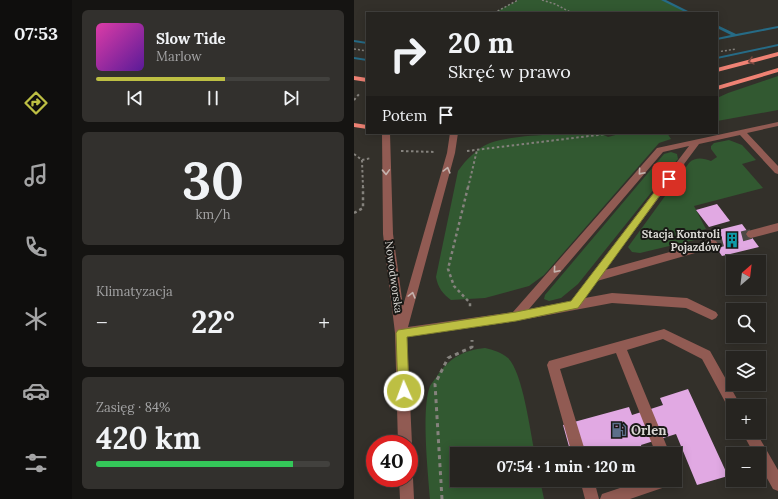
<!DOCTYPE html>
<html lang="pl">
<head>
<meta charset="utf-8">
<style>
	body { margin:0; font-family:Lora,serif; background:#32302d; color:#f1f3f6; height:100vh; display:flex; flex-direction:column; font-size:15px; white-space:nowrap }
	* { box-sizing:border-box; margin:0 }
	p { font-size:13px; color:#a4a4a5 }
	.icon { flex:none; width:22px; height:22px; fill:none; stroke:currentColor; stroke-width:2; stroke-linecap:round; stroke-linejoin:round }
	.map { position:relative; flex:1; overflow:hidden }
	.side { display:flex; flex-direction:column; gap:10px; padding:10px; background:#151412; width:282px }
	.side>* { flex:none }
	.hud { position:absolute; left:12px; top:12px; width:352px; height:122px; border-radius:0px; box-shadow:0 2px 10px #0003,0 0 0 1px #42413e; background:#262420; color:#f1f3f6; overflow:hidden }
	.needle { width:26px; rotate:28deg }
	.buttons { position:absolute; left:372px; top:255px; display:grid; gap:8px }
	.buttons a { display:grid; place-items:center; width:40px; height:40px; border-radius:0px; background:#262420; box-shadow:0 2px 10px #0003,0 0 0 1px #42413e; font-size:20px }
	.speed { position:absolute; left:12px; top:435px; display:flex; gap:8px; font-size:20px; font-weight:700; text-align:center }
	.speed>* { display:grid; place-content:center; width:52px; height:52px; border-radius:50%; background:#262420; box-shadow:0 2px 10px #0003,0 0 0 1px #42413e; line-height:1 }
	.speed .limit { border:6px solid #d22; background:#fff; color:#111 }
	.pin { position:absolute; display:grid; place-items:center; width:34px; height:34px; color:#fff; margin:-17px; border-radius:8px; box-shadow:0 2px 6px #0006 }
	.me { position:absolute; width:44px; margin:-22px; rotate:358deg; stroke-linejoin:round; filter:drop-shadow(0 0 3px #0008) }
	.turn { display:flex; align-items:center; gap:14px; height:84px; padding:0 16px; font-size:18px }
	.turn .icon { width:52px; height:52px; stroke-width:2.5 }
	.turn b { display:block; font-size:28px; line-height:34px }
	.then { display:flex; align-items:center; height:38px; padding:0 16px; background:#0003; gap:8px; font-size:15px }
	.big { font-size:30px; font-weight:800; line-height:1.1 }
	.side .tile { flex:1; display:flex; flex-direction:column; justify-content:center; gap:6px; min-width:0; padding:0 14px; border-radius:6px; background:#32302d }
	.side .dial { align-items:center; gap:0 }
	.dial b { font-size:52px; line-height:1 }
	.song { display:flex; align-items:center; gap:12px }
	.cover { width:48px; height:48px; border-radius:6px; background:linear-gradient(135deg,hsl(320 70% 55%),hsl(270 70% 35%)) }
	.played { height:4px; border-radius:2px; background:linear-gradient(90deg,#bdbf43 55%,#42413e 55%) }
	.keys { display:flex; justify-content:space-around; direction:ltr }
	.heat { display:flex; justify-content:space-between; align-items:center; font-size:22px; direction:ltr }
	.charge { height:6px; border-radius:3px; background:linear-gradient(90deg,#34c759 84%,#42413e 0) }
	.trip { position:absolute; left:96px; top:447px; width:232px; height:40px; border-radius:0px; background:#262420; box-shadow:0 2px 10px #0003,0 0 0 1px #42413e; font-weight:800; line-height:40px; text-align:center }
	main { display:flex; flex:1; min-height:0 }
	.dock { display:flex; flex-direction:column; width:72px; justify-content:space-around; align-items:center; background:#0f0e0d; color:#a4a4a5 }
	.dock .icon { width:28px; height:28px }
	.dock .current { color:#bdbf43 }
	.dock b { font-size:18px; color:#f1f3f6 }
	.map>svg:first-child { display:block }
	.green { fill:#325931 }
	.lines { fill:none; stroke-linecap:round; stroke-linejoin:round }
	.stream { fill:#266b86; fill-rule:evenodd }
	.building { fill:#e1a9e3 }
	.minor-tunnel { stroke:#4c4944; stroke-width:10; stroke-dasharray:10 5; stroke-linecap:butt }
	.path-far3 { stroke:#85827d; stroke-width:1.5; stroke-dasharray:2 2; stroke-linecap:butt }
	.path-far2 { stroke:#85827d; stroke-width:2; stroke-dasharray:2.5 2.5; stroke-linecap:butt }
	.path-far1 { stroke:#85827d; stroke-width:2.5; stroke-dasharray:3 3; stroke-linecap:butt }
	.path { stroke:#85827d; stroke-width:3; stroke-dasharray:4 4; stroke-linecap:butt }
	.minor { fill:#915b53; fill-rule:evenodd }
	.major { fill:#ef8274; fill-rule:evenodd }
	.oneway { stroke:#794840 }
	.oneway2 { stroke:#c5b3ae }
	.route { fill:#bdbf43; stroke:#7b7c2c }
	.labels { text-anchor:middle; stroke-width:4; stroke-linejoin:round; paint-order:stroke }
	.poi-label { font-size:11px; font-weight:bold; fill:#dbd9d5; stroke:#191815; text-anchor:end }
	.street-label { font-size:11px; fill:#dbd9d5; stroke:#191815 }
	.near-poi-label { font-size:13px; font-weight:bold; fill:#dbd9d5; stroke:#191815; text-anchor:start }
</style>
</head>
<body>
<main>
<nav class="dock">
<b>07:53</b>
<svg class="icon current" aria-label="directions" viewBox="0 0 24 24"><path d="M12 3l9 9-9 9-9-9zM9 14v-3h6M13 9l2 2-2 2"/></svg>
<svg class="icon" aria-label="music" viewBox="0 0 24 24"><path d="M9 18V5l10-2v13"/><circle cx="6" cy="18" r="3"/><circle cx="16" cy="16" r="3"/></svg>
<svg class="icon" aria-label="phone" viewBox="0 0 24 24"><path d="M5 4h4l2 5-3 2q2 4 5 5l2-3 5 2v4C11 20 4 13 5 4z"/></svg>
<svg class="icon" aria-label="climate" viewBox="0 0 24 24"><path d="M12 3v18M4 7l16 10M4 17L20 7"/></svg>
<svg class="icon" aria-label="car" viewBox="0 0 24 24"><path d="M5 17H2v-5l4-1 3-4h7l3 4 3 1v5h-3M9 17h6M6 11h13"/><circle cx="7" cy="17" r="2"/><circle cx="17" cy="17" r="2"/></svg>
<svg class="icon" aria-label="filters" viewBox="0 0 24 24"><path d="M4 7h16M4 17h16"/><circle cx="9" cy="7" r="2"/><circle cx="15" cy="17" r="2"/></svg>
</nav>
<section class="side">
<div class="tile">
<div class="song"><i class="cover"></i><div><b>Slow Tide</b><p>Marlow</p></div></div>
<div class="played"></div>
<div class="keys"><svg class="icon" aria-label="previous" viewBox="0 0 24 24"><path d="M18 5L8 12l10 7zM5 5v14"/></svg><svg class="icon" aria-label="pause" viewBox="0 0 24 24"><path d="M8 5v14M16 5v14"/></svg><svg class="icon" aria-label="next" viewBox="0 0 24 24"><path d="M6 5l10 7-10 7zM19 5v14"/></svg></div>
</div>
<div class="tile dial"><b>30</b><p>km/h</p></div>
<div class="tile"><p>Klimatyzacja</p>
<div class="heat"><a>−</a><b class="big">22°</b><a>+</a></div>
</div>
<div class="tile"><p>Zasięg · 84%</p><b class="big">420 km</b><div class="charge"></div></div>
</section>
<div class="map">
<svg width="424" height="499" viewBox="0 0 424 499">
	<rect width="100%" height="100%" fill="#33302a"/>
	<path class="green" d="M164,0h145l27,13h-196z
		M424,76v34l-61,11v-23l11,-5z
		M246,133l8,4 15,-4h44l4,6 -12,4 -115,132 -15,11 -44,12 -34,2c-8,-6 -13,-12 -15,-23l22,-106c7,-10 19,-23 32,-28 28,-10 78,-8 110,-10z
		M375,140l13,5 14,15 -14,4 21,24 -69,18 12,23 -4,1 5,7 -67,16 -8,-1 -4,-5 61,-84c6,-6 14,-5 22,-2l6,-4 -6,-8v-3l3,-3z
		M317,152l6,2 1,5 -100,125 -17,14 -12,3 -5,-2 1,-4 119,-141z
		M131,348c8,2 16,4 23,10 15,15 22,73 27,96h-78v26h83l4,19h-114c-2,-27 -9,-90 0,-113 2,-3 5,-7 7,-10 12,-18 27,-26 48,-28z"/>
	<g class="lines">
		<path class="stream" d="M307,0h5l26,13h-5z
			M363,25l19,9 42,-8v2l-61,12v-2l14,-3 -14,-7z
			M0,40l13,2v2l-13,-2z
			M424,44v2l-61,13v-2z
			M0,57l13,2v2l-13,-2z"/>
	</g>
	<path class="building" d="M363,204l13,17 -21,6 -13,-17z
		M388,224l17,23 -37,9 -16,-23z
		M334,389l40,87 -31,9 -21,-51 -35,11 1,4 -18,5h-53l-8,-29 66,-18 3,8 31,-10 -3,-7z"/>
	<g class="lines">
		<path class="minor-tunnel" d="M359,244l38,-10"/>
		<path class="path-far3" d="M188,0l13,4 17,9
			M140,13l24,-13
			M0,49l13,2
			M363,52l19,-3"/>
		<path class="path-far2" d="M0,100l6,-7
			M47,151l35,1
			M113,151l147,-18
			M0,154l8,6 9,-2
			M8,160l1,28
			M114,188l9,-38"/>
		<path class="path-far1" d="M114,187l-20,82 6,17 16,17v4
			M0,213l9,-5v-21"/>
		<path class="path" d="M88,499l-7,-115 13,-26 24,-11v-7"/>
		<path class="minor" d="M424,122v4l-31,7 31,33v8l-3,-1 -35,-38 -41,9 -94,126 108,-30 3,1 2,3 -2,3 -119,34 -12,17 27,-5 75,5 29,14 2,3 -2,3 -4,2 -26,-12 -74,-5 -96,18 -109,16 5,107 -3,5v-5h-11l-3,-111 -12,-99 -1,-101h8l3,101 10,72 44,-153 3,-20h8l-3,20 -47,174 105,-15 144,-164zM335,146l-118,155 -42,8 134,-157z
			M424,223v8l-27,7 -3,-1 -2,-3 2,-3z
			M310,329l46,22 31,55h-8v6l-3,-1 -28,-52 -39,-20 -36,11 43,104h-14l-40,-101 -56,16 26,85h-14l-25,-89 2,-4z
			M388,432h14l22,38v21l-5,-2 -14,-25v-10h-5z
			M55,472l4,6 1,21h-14l-1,-21h10z
			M226,480h14l5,19h-14z
			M290,480h29l-2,5 -41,14h-30l2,-5z"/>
		<path class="major" d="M424,52v4l-61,16v-4z
			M424,68v4l-61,18v-4z
			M0,76l13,2v4l-13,-2z
			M0,123l13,2v4l-13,-2z"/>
	</g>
	<defs><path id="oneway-chevron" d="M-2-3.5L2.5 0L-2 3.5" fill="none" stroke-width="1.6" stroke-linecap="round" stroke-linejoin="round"/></defs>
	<use class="oneway" href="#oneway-chevron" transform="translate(397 61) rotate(165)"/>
	<g class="oneway2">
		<use href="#oneway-chevron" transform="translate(93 170) rotate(-75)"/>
		<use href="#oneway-chevron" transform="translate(32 172) rotate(88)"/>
		<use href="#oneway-chevron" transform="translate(287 172) rotate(131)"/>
		<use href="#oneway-chevron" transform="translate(202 270) rotate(131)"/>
		<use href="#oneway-chevron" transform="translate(58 295) rotate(-75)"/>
	</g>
	<path class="route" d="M315,176l2,1v3l-93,128 -62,13 -109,16 2,54 -1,4 -4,2 -5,-2 -1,-4 -2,-58 2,-3 118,-18 55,-11 95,-124z"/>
	<defs>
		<g id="building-bare" transform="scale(1.2)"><path d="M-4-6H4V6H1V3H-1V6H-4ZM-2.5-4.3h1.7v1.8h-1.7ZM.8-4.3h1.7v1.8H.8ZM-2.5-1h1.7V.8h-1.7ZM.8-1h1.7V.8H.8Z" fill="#0f9aa8" stroke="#191815" stroke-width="2.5" paint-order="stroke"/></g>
		<g id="fuel-bare" transform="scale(1.2)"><path d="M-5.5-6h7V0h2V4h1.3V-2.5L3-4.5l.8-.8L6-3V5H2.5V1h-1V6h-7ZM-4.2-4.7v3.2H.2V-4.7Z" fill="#5c6f8a" stroke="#191815" stroke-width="2.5" paint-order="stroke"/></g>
	</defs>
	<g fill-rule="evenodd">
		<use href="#building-bare" x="378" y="240"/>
		<use href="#fuel-bare" x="265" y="430"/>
	</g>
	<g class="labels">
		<g class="poi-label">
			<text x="366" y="238">Stacja Kontroli<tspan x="366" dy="13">Pojazdów</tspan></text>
		</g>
		<g class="street-label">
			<text transform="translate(40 277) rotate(82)" y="4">Nowodworska</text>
		</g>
		<g class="near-poi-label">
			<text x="277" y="435">Orlen</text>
		</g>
	</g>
</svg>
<div class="buttons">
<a><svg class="needle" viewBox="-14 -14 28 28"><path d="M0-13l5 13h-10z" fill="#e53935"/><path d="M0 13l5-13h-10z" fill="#a4a4a5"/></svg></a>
<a><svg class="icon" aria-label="search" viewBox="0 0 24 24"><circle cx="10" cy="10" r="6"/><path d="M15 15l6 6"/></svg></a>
<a><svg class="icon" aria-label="layers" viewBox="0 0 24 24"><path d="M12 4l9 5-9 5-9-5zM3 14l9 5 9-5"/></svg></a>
<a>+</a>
<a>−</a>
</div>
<div class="speed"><div class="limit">40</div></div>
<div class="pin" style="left:315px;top:179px;background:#d93025"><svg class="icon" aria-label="arrive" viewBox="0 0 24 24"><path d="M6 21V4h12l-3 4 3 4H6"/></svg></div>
<svg class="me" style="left:50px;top:391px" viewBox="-20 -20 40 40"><circle r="17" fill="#bdbf43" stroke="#fff" stroke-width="3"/><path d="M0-11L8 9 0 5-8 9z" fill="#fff"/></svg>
<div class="trip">07:54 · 1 min · 120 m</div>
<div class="hud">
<div class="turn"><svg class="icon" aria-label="right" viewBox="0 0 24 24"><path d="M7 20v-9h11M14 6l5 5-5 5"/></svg><div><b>20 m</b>Skręć w prawo</div></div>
<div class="then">Potem<svg class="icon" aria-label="arrive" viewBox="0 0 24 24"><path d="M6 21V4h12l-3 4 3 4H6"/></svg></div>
</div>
</div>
</main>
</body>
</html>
